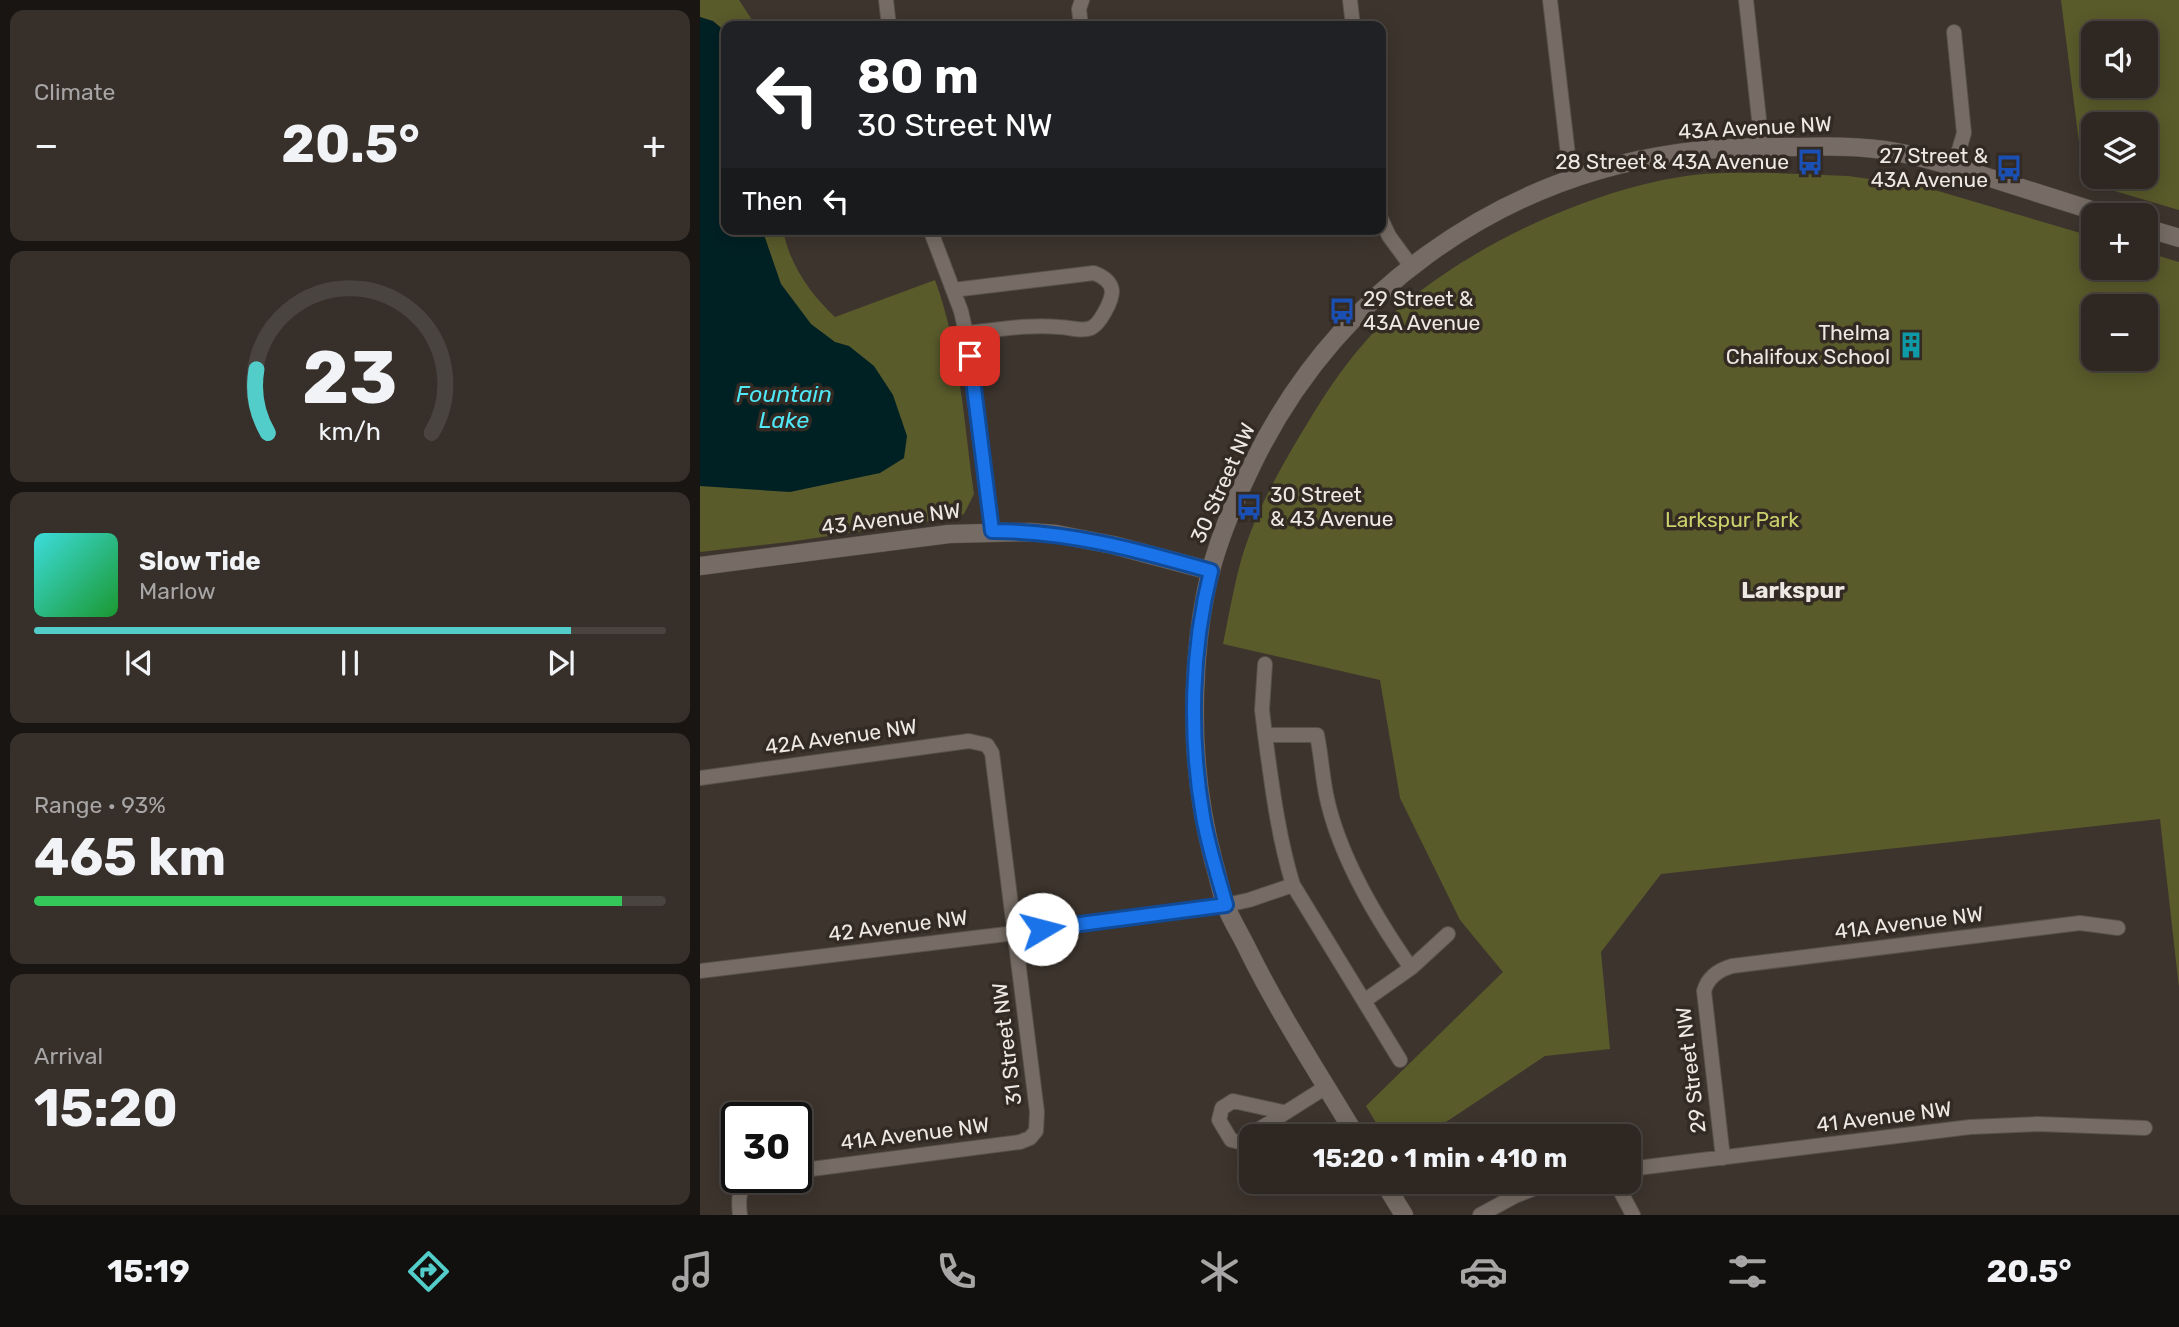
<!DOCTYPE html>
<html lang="en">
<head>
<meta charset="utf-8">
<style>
	body { margin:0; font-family:Rubik,sans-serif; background:#362f2a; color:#f1f3f6; height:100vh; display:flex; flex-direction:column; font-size:26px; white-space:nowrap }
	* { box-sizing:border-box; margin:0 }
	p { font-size:23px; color:#a7a5a5 }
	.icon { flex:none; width:38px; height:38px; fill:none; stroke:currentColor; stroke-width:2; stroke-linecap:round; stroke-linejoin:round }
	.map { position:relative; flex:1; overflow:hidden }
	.side { display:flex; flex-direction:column; gap:10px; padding:10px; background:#191513; width:700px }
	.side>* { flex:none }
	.top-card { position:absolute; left:21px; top:21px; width:665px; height:214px; border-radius:14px; box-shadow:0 4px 18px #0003,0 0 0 2px #494440; background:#202124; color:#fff; overflow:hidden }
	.controls { position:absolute; left:1381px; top:21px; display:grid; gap:14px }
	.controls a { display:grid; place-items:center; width:77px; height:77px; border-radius:14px; background:#2e2722; box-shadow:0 4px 18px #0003,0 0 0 2px #494440; font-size:35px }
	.speed { position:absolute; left:21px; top:1102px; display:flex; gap:14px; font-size:35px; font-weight:700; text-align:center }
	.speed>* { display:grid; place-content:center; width:91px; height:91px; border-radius:50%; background:#2e2722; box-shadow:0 4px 18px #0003,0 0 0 2px #494440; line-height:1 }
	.speed .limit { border:4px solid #111; border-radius:10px; background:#fff; color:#111 }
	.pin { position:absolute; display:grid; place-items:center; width:60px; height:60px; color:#fff; margin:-30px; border-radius:14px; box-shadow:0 4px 10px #0006 }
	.me { position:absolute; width:77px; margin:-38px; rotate:82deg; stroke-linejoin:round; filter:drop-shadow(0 0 5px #0008) }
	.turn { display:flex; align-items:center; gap:24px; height:147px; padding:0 21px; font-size:32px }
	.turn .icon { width:91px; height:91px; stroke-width:2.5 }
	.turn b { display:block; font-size:49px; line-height:60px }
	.then { display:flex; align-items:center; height:66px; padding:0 21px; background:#0003; gap:14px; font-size:26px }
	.big { font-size:52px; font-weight:700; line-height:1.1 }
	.side .card { flex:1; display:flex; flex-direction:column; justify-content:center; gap:10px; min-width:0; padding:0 24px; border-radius:14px; background:#362f2a }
	.side .dial { align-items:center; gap:0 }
	.dial svg { height:182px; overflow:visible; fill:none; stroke:#494440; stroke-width:7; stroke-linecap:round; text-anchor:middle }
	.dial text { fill:#f1f3f6; stroke:none }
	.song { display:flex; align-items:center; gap:21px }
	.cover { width:84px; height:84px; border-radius:10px; background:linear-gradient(135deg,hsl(180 70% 55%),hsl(130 70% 35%)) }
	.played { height:7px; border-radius:4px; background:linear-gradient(90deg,#53cdca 85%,#494440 85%) }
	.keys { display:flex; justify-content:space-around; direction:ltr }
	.heat { display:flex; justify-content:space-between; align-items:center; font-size:38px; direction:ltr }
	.charge { height:10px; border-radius:5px; background:linear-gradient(90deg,#34c759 93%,#494440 0) }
	.trip { position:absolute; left:539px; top:1124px; width:402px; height:70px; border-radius:14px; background:#2e2722; box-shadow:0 4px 18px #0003,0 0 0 2px #494440; font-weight:700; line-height:70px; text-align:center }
	.dock { display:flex; height:112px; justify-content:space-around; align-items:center; background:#12100e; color:#a7a5a5 }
	.dock .icon { width:49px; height:49px }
	.dock .on { color:#53cdca }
	.dock b { font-size:32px; color:#f1f3f6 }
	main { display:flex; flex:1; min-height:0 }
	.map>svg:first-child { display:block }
	.green { fill:#595b2b; fill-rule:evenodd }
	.water { fill:#002124 }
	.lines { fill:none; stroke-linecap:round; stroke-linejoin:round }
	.minor-casing { stroke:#58514b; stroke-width:16 }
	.tertiary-casing { stroke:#58514b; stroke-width:19 }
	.minor { stroke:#766c65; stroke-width:14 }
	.tertiary { stroke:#766c65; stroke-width:18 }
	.route-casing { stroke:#114b97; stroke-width:18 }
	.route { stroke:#1a73e8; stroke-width:12 }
	.labels { text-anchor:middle; stroke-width:7; stroke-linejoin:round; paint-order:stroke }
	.street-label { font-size:21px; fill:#ede8e3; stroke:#322a23 }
	.poi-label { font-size:21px; fill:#ede8e3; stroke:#322a23; text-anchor:end }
	.park-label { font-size:21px; fill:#cdd16b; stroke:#322a23 }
	.water-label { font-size:23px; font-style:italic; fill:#50e7f6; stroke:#322a23 }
	.neighbourhood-label { font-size:23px; font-weight:bold; fill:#ede8e3; stroke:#322a23 }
</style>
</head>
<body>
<main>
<section class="side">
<div class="card"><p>Climate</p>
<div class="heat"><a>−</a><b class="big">20.5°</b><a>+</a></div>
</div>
<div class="card dial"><svg viewBox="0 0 100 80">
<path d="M14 69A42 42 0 1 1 86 69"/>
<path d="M14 69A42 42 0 0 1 9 41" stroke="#53cdca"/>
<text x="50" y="56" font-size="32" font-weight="700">23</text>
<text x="50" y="72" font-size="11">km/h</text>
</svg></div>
<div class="card">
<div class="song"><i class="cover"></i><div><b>Slow Tide</b><p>Marlow</p></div></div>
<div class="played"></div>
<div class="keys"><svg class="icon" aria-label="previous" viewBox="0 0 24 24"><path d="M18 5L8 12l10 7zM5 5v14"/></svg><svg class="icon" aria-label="pause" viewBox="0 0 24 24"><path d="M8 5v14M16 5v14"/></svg><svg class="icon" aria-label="next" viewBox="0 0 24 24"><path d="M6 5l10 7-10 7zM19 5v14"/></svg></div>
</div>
<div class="card"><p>Range · 93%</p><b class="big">465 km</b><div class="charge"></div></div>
<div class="card"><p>Arrival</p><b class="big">15:20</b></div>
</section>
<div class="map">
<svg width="1479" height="1215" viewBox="0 0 1479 1215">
	<rect width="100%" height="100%" fill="#3d342d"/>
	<path class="green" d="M0,0h39l17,26h-30v203h57c5,33 28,66 52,88l100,-37c25,68 29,143 39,214l-10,20 -12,4 -164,24 -88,10z
		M1361,0h118v210l-95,-28zM1446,33v53h-53v-53zM1446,124v53h-53v-53z
		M1074,173l74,3 73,10 156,46 16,5v31h53v-16l33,10v726l-19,-169 -499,55 -60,78 9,97 -65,7 -120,80h-41l-18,-30 137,-134 -43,-52 -60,-122 -20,-118 -157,-36c6,-29 11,-59 19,-87 13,-43 34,-81 57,-120 20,-33 40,-66 66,-95 72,-83 221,-154 329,-167 26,-3 54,-2 80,-2zM1446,306v53h-53v-53z"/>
	<path class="water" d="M0,17l13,4 13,11v197h36l19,55 30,40 24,18 14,4 25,20 19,29 14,41 -3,22 -24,15 -90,19 -90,-6z"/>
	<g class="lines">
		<g class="minor-casing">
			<path id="minor" d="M186,0l3,26
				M650,0l3,26
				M850,0l18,155 8,22
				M1046,0l13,119 1,28
				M381,26l-2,-17 3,-9
				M1254,167l10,-34 -10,-101
				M681,219l8,17 22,30
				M230,229l31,82 5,22 26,198
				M253,290l141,-17c8,3 17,8 18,18 0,10 -12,33 -21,37 -10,4 -22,-1 -32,-1 -30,-3 -62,3 -93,6
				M565,735l-3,-25 3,-46
				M0,778l269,-37 18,4 5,8 45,359 -1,19 -6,7 -10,4 -224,29
				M711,968l37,-34
				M0,971l315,-38 211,-28 23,-5 44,-15
				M664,1001l47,-33c-35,-50 -73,-114 -85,-174 -4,-20 -5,-40 -9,-59h-52c7,51 13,101 28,150l107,175
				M583,1112l-50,-11 -11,7 -3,12 12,20 8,2 87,-55
				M1023,1158l-19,-167c4,-14 14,-21 28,-25l348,-43 38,5
				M929,1169l341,-42 67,-3 108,4
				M915,1181l18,34
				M40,1215c-2,-17 -2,-27 13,-37
				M780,1215l35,-19 38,-15"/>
		</g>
		<g class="tertiary-casing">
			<path id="tertiary" d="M1446,228l33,10
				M0,566l249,-32 79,-2 28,2 57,11 98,26
				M656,1136c-37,-62 -76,-121 -108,-186 -7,-15 -17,-30 -23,-46 -4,-13 -7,-28 -11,-41 -15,-56 -21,-111 -19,-170 1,-34 4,-68 11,-102 9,-45 27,-87 47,-128 82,-168 241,-284 426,-310 40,-6 80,-6 120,-6 28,-1 57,-1 85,3 34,5 67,16 100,26 41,13 82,26 123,39
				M683,1181l21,34"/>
		</g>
		<use href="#minor" class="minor"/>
		<use href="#tertiary" class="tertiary"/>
	</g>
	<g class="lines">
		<g class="route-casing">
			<path id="route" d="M270,356l22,175c77,0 145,19 219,40 -20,79 -22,165 -8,245 5,30 15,60 23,89l-184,24"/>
		</g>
		<use href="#route" class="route"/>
	</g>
	<defs>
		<g id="bus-bare" transform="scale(2.1)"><path d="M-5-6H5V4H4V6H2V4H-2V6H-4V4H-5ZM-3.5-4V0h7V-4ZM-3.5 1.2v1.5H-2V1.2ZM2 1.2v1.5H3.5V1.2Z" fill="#1a4fb4" stroke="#322a23" stroke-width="2.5" paint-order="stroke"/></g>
		<g id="building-bare" transform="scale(2.1)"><path d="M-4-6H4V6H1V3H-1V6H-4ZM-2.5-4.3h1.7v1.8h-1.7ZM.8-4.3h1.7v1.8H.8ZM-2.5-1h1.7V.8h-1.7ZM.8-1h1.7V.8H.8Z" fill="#0f9aa8" stroke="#322a23" stroke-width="2.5" paint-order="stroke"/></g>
	</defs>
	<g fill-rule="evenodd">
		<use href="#bus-bare" x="1110" y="162"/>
		<use href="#bus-bare" x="1309" y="168"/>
		<use href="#bus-bare" x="642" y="311"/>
		<use href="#building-bare" x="1211" y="345"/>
		<use href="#bus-bare" x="549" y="507"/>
	</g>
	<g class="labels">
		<g class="street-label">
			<text transform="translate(1055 128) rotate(-3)" y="7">43A Avenue NW</text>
			<text transform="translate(523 483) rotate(-66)" y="7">30 Street NW</text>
			<text transform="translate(191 519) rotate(-7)" y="7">43 Avenue NW</text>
			<text transform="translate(141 737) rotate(-8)" y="7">42A Avenue NW</text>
			<text transform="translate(1209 923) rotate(-7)" y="7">41A Avenue NW</text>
			<text transform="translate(198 926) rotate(-7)" y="7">42 Avenue NW</text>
			<text transform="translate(307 1044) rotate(-97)" y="7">31 Street NW</text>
			<text transform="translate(991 1070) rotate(-97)" y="7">29 Street NW</text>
			<text transform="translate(1184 1117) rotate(-7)" y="7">41 Avenue NW</text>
			<text transform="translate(215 1134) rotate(-7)" y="7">41A Avenue NW</text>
		</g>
		<g class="poi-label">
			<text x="1288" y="163">27 Street &amp;<tspan x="1288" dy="24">43A Avenue</tspan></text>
			<text x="1089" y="169">28 Street &amp; 43A Avenue</text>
			<text x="663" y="306" text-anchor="start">29 Street &amp;<tspan x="663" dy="24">43A Avenue</tspan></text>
			<text x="1190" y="340">Thelma<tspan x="1190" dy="24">Chalifoux School</tspan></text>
			<text x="570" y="502" text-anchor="start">30 Street<tspan x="570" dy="24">&amp; 43 Avenue</tspan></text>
		</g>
		<g class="park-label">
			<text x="1032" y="527">Larkspur Park</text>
		</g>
		<g class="water-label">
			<text x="84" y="402">Fountain<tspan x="84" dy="26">Lake</tspan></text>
		</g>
		<g class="neighbourhood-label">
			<text x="1093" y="598">Larkspur</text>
		</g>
	</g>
</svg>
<div class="controls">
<a><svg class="icon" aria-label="sound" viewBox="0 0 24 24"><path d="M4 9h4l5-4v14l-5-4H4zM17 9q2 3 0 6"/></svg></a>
<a><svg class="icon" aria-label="layers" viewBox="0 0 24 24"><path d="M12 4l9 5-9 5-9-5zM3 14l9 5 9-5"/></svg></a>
<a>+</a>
<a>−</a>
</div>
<div class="speed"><div class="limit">30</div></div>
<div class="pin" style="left:270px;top:356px;background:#d93025"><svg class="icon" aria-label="arrive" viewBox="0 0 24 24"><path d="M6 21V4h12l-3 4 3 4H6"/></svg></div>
<svg class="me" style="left:342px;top:929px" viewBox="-20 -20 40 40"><circle r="19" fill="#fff"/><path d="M0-13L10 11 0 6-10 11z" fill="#1a73e8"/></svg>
<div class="trip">15:20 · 1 min · 410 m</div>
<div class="top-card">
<div class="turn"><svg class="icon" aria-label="left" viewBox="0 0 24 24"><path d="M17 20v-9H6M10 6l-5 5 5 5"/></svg><div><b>80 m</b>30 Street NW</div></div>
<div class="then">Then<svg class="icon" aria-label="left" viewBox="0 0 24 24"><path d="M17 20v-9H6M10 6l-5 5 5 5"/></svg></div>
</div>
</div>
</main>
<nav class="dock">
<b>15:19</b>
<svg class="icon on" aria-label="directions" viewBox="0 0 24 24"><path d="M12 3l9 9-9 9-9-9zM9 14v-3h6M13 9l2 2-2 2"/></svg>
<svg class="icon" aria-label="music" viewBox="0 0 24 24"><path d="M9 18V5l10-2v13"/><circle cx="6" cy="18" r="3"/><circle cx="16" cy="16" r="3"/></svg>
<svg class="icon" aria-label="phone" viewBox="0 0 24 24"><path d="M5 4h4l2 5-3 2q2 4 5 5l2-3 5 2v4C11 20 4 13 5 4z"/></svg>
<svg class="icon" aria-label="climate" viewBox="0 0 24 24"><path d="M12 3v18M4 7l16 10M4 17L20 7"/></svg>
<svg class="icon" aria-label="car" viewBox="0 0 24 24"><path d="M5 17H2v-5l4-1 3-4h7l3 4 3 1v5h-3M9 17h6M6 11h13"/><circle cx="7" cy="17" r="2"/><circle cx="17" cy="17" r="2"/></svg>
<svg class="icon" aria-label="filters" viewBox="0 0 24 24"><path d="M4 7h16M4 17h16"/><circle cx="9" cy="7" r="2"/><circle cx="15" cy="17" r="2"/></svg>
<b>20.5°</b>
</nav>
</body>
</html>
